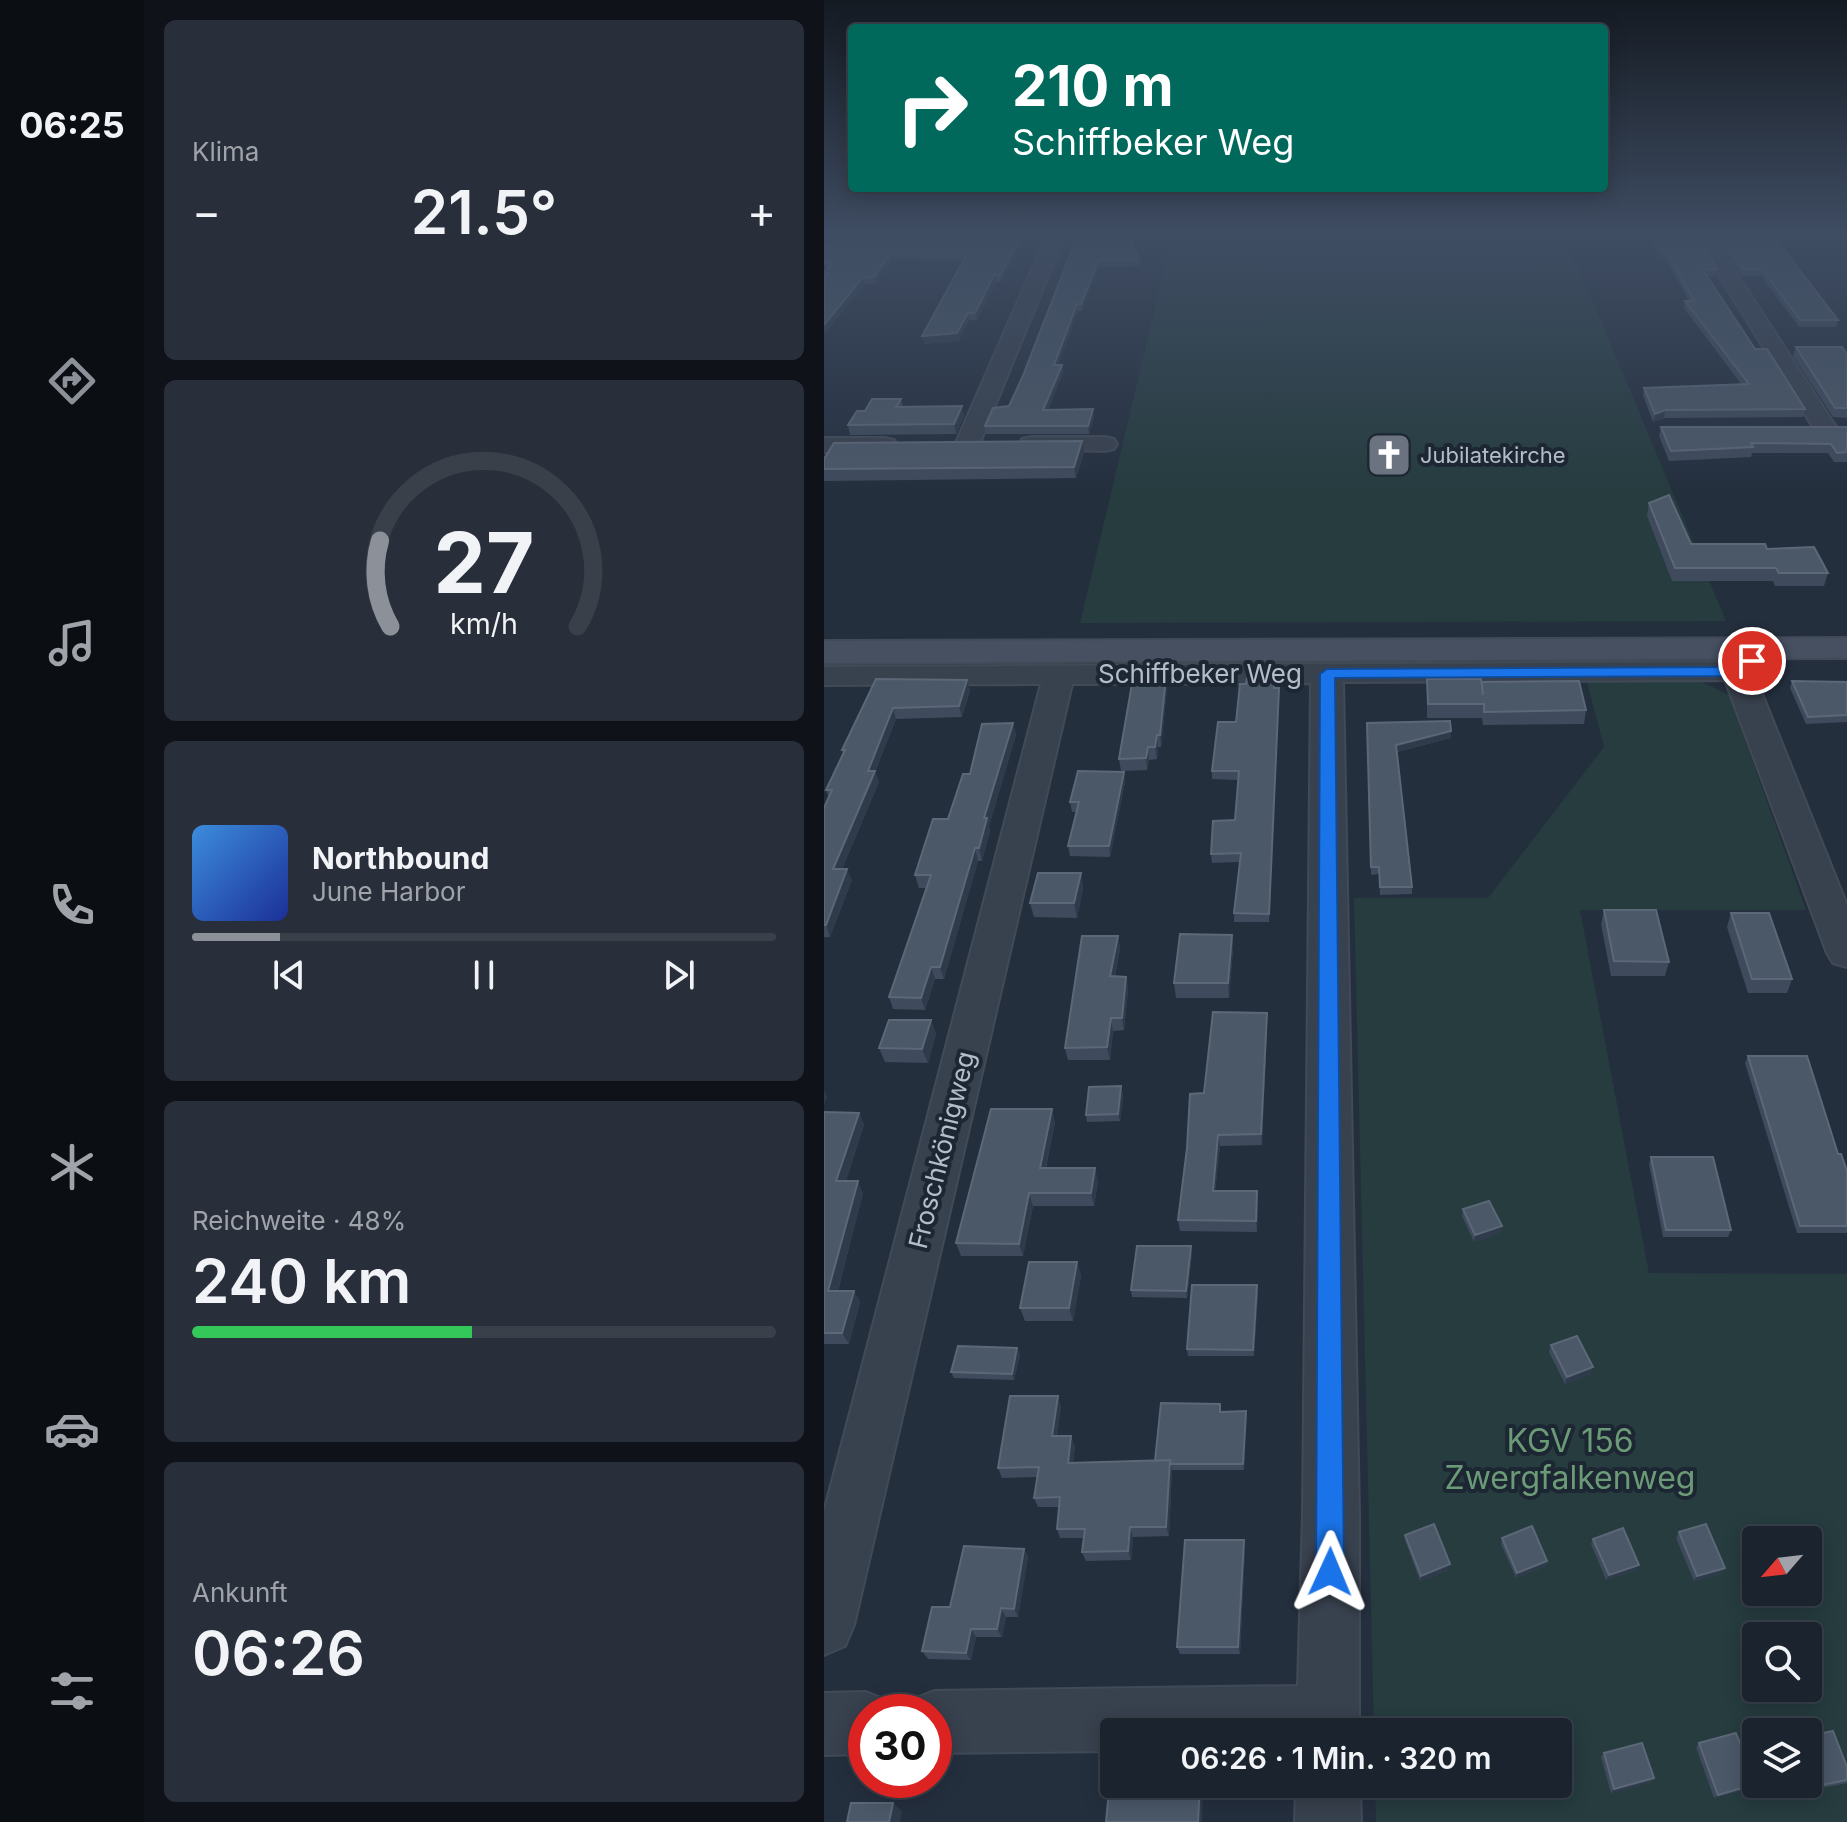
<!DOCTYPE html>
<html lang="de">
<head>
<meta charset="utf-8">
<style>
	body { margin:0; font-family:Inter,sans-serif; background:#282f3a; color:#f1f3f6; height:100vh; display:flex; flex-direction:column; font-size:30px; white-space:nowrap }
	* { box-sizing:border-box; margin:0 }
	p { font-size:26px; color:#a0a4aa }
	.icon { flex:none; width:44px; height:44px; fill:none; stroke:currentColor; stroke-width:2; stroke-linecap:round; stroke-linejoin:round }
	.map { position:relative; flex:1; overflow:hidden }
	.panel { display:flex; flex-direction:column; gap:20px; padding:20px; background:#0f1319; width:680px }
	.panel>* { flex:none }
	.banner { position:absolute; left:24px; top:24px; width:760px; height:168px; border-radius:8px; box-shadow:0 4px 20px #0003,0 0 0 2px #39404a; background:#00695c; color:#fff; overflow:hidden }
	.needle { width:52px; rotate:242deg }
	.tools { position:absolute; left:918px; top:1526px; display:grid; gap:16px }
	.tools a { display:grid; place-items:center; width:80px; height:80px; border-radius:8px; background:#1b232e; box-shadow:0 4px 20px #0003,0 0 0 2px #39404a; font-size:40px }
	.speed { position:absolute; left:24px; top:1694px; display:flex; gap:16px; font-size:40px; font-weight:700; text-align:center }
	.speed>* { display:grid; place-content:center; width:104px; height:104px; border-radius:50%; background:#1b232e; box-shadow:0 4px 20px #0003,0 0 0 2px #39404a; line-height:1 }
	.speed .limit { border:12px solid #d22; background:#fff; color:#111 }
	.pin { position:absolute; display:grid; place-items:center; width:68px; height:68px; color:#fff; margin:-34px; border:4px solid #fff; border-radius:50%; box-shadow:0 2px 8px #0007 }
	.me { position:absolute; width:88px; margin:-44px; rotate:1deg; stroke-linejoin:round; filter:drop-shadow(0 0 6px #0008) }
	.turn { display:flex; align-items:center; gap:28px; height:168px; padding:0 32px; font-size:36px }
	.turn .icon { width:104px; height:104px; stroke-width:2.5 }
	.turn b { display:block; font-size:56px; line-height:68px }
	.big { font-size:60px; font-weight:600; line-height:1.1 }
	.panel .widget { flex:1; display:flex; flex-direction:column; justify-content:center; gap:12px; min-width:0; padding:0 28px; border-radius:12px; background:#282f3a }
	.panel .dial { align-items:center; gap:0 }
	.dial svg { height:208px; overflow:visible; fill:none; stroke:#39404a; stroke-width:7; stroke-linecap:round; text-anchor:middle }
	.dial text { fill:#f1f3f6; stroke:none }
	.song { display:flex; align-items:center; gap:24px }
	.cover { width:96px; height:96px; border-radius:12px; background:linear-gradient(135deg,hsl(210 70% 55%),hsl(230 70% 35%)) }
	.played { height:8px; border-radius:4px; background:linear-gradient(90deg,#8c9099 15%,#39404a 15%) }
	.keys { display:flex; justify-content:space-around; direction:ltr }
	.heat { display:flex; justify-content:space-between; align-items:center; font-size:44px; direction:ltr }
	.charge { height:12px; border-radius:6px; background:linear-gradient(90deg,#34c759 48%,#39404a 0) }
	.trip { position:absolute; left:276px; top:1718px; width:472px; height:80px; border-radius:8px; background:#1b232e; box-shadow:0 4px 20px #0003,0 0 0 2px #39404a; font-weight:600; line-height:80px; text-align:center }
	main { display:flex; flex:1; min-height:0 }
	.dock { display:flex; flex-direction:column; width:144px; justify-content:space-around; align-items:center; background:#0b0e12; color:#a0a4aa }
	.dock .icon { width:56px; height:56px }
	.dock .current { color:#8c9099 }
	.dock b { font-size:36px; color:#f1f3f6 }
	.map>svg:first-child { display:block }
	.green { fill:#263c3f; fill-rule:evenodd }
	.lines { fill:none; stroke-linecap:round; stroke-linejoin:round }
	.street-casing { stroke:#414a57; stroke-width:4 }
	.secondary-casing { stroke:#414a57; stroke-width:4 }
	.street { fill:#38414e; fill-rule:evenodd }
	.secondary { fill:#465061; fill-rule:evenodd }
	.wall { fill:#3f4b5c }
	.shaded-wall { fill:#2f3b4b }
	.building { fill:#4b5868; stroke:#5c6777; stroke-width:2 }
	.route { fill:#1a73e8; stroke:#114b97; stroke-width:2 }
	.labels { text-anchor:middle; stroke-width:8; stroke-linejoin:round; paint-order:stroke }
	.far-poi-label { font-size:22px; fill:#b4bcc9; stroke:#1d2633; text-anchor:start }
	.street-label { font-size:26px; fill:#b4bcc9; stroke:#1d2633 }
	.near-park-label { font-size:32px; fill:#6b9a76; stroke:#1d2633 }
</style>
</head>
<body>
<main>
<nav class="dock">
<b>06:25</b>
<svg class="icon current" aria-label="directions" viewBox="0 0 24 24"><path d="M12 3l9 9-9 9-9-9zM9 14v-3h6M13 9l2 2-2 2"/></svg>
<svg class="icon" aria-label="music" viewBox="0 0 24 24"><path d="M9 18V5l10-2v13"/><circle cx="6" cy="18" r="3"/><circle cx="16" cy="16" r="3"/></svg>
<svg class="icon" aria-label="phone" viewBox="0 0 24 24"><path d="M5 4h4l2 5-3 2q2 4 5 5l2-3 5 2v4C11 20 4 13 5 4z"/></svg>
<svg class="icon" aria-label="climate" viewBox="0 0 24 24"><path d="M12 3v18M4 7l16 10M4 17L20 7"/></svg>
<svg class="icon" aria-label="car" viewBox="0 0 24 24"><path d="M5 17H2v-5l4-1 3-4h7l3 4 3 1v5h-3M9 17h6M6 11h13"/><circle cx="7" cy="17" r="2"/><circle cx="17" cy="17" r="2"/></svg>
<svg class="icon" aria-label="filters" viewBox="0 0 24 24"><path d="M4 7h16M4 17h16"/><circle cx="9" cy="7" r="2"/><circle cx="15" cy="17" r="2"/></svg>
</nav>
<section class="panel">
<div class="widget"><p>Klima</p>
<div class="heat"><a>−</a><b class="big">21.5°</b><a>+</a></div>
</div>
<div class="widget dial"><svg viewBox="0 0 100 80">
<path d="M14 69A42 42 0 1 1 86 69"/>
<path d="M14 69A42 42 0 0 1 10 36" stroke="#8c9099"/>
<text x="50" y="56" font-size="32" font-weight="700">27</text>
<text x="50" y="72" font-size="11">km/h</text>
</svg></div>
<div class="widget">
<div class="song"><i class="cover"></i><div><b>Northbound</b><p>June Harbor</p></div></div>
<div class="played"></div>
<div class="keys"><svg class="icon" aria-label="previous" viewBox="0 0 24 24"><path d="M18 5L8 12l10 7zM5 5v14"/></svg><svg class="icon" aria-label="pause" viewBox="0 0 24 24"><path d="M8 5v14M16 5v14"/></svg><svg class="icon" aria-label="next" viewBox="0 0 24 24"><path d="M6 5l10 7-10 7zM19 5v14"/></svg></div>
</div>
<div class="widget"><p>Reichweite · 48%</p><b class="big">240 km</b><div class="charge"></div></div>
<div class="widget"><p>Ankunft</p><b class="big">06:26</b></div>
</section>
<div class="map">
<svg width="1023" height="1822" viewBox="0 0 1023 1822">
	<rect width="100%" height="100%" fill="#242f3e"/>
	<path class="green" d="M348,237h390l11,28h5l148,356 -646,2z
		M876,681l29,14 77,215h-226l69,363 198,1v548h-471l-1,-38h183v-52h-184l-20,-834h134l116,-151 -17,-65zM932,1540h52v52h-52zM932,1636h52v52h-52zM932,1732h52v52h-52z"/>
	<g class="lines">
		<g class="street-casing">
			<path id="street" d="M38,237h84l-9,5 -113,8v-10z
				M222,237h18l-85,208 -3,5h-18l-3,-5z
				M871,237h18l123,190 -4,5h-16z
				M207,437h74l9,2 3,5 -3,5 -9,2 -83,-2 -3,-5 3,-5z
				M0,438h61l9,2 3,5 -3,5 -9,2h-61z
				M923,640l11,3 9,18 -13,13 93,231v62l-14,-4 -6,-10 -102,-273 -382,2 16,832v218h-245v19l-180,2v-41h-27l5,-12 22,-9 364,-5 5,-172 8,-831 -239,1 -218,941 -9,21 -21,9v-143l217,-828 -217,1v-18l906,-5 6,-4 -4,-9 4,-6z
				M42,1692l22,9 5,11h-27v42l-42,1v-62z
				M472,1784h64l1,38h-66z"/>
		</g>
		<g class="secondary-casing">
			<path id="secondary" d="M1023,638v20l-1023,5v-22z"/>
		</g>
		<use href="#street" class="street"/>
		<use href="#secondary" class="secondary"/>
	</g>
	<path class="wall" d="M202,237l-24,44 -6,1 -19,38h-8l-10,21 -35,3 39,-83 -70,-2 -18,25h-10l-40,-8 -1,-3 4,-4 -4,-3v-20z
		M253,237l62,23 1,6 -41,1 -17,44h-4l-20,54h4l1,8 -15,37 46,7 -5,17h-103l-1,-8 24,-20 13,-28z
		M824,237h51l18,32 -1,7h-9l48,73 50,60 -2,8 -139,1 -11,4 -10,-27 1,-7 98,-3 -58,-77 1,-7h4l-24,-44h-4z
		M892,237h58l64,83 -2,7h-37l-38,-51h-19z
		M972,347l51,7v64l-14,-1 -40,-61z
		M77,399l2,8 61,9 -8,18 -106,1 -2,-10z
		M837,427h186v35h-13l-6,-9h-76l-1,4 -82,4 -10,-25z
		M260,452l-8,26 -252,3v-22z
		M825,503l42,41 76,5 61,24 -4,13h-49l-2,-5h-101l-25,-65z
		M342,677l1,12 -6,58h-3l-1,12 -8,1 -2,10 -26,1 -2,-12z
		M52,679l91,1 3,11 -8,26 -66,2 -21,53 4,10 -37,87 10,11 -22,57h-6v-129l5,-10 -3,-8 17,-37 -1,-3z
		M603,679l55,6 104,25 -2,14 -101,1 -1,-7h-55z
		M968,681l55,1v40l-41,2 -16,-36z
		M451,688l4,8 -10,226h-35v-9l6,-51 -28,1 -1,-9 24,-34 3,-40 -26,-1v-8l24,-49z
		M189,723l3,12 -27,91 1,5 -8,30h-4l-34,118h-9l-10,31 -32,-1 -4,-12 38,-109h-8l-4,-13 33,-56 22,-45z
		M543,723l84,8v7l-54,14 15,135v7l-32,1 -1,-21 -8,1z
		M300,772l1,10 -15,75 -40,-1 -2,-10 8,-34h-4l-2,-10z
		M257,873l2,15 -6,30 -43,-1 -4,-14z
		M780,910l65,52 -4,14h-54l-10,-52z
		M907,913l61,66 -5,14h-39l-21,-66z
		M408,935l1,14 -4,49h-53l-2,-15z
		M294,936l2,13 -5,27 11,1 2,12 -4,41 -11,1 -3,29h-42l-3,-12z
		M443,1013v11l-5,121 -42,1 -5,45 43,11 -1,30 -77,-1 -2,-11 26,-127z
		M107,1020l5,14 -8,29 -43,-1 -6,-14z
		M924,1056l90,98 9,17v62h-50l-52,-170z
		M299,1094l-3,27 -33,1 -1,-7z
		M0,1112l35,1 5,12 -18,56 17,12 -25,98h16l6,11 -11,42h-25z
		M231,1122l-9,46 52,13 -4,25h-61l-10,50h-62l-5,-13z
		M827,1157l80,73 -3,7h-65l-14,-73z
		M639,1209l39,17 -2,7 -26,9 -12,-26z
		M368,1253l-5,45 -55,-1 -1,-7z
		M253,1262l4,14 -8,45h-48l-5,-13z
		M434,1292l-4,64h-66l-1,-7z
		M727,1345l40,29 -26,10 -16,-32z
		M193,1348l3,7 -6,25 -60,-2 -3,-6z
		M237,1406l-4,30 18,10 -2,17 82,-2 66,-49 25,-1 -2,59h-72l-3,66 -36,1 -2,23 -45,1 -4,-9 2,-14h-24l-3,-9 2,-22h-21l-4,-9 3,-21 -35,1 -4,-10z
		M855,1532l46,36 -4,6 -27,7 -18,-43z
		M581,1535l44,35 -29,11 -15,-41z
		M678,1538l45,23 -1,5 -30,12 -15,-34z
		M769,1539l43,31 -30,10 -15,-36z
		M420,1540l1,8 -5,106h-60l-3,-7z
		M200,1549l4,8 -10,60h-12l-4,20h-26l-5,23 -43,-1 -6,-8 28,-44z
		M984,1736l39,31v16l-40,8 -3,-7h4z
		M875,1743l53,45 -38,10 -18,-51z
		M780,1753l50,25 -3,4 -40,11 -10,-36z
		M676,1784h44l-37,17z"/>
	<path class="shaded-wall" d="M197,237h5l-24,44 -2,-6z
		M67,253l2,6 -18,25 -1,-7z
		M275,260v7l-17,44 -1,-7z
		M170,275l2,7 -19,38 -2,-7z
		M39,277l2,7 -41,51v-10z
		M253,304l1,7 -23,62 -1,-8z
		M144,313l1,7 -10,21 -35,3 -2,-8z
		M238,365l1,8 -18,44 -2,-7z
		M138,406l2,10 -8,18 -2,-10z
		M269,409l1,8 -5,17 -1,-8z
		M841,410l-1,8 -11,4 2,-8z
		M258,441l2,11 -8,26 -2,-11z
		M342,677l1,12 -6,58 -1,-12z
		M143,680l3,11 -8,26 -3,-11z
		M455,688v8l-10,226v-8z
		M69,708l3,11 -21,53 4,10 -42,98 -4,-11 35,-98z
		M189,723l3,12 -27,91 1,5 -8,30 -3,-13 5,-30z
		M627,731v7l-55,14v-7z
		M333,735l1,12 -1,12 -2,-12z
		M324,747l1,13 -2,10 -1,-12z
		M300,772l1,10 -15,75 -1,-11z
		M151,848l3,13 -34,118 -4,-12z
		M23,869l5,11 -22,57 -4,-12z
		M257,873l2,15 -6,30 -3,-15z
		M408,935l1,14 -4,49 -1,-15z
		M294,936l2,13 -7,40 -3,-13z
		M107,967l4,12 -10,31 -4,-12z
		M302,977l2,12 -4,41 -2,-12z
		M443,1013v11l-5,121 -1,-11z
		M287,1018l2,13 -3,29 -3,-13z
		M107,1020l5,14 -8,29 -6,-14z
		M297,1086l2,8 -3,27 -2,-7z
		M0,1090l3,7 -3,8z
		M228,1109l3,13 -12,59 -3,-13z
		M35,1113l5,12 -22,68 -6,-12z
		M394,1135l2,11 -6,55 -1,-10z
		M271,1168l3,13 -4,25 -3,-13z
		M34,1181l5,12 -28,109 -7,-11z
		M433,1191l1,11 -1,30 -1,-11z
		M205,1193l4,13 -10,50 -4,-12z
		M678,1226l-2,7 -26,9 1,-7z
		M367,1246l1,7 -5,45 -1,-7z
		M253,1262l4,14 -8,45 -4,-13z
		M433,1285l1,7 -4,64 -1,-6z
		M30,1291l6,11 -11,42 -7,-11z
		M193,1348l3,7 -6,25 -2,-6z
		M769,1367l-2,7 -26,10 2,-7z
		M234,1396l3,10 -5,40 -4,-10z
		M422,1411l1,6 -3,53 -1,-6z
		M247,1436l4,10 -3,27 -4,-10z
		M346,1460l2,10 -3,66 -3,-9z
		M306,1527l3,10 -2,23 -3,-9z
		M420,1540l1,8 -5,106 -2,-7z
		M200,1549l4,8 -10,60 -4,-8z
		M723,1561l-1,5 -30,12 1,-5z
		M626,1564l-1,6 -29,11 1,-5z
		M815,1565l-3,5 -30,10 3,-5z
		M901,1568l-4,6 -27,7 3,-5z
		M177,1608l5,9 -4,20 -5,-8z
		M147,1629l5,8 -5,23 -5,-7z
		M830,1778l-3,4 -40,11 3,-4z
		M376,1784h2l1,3 -1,35h-4z
		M607,1784h7l-20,9 1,-4z
		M713,1784h7l-37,17 1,-4z
		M932,1784l-4,4 -38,10 4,-3z
		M69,1803l9,8 -2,11h-11z"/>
	<path class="building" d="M115,237h82l-21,38h-6l-19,38h-7l-11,20 -35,3 45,-82 -76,-1 -17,24h-11l-39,48v-47l4,-5h-4l8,-10h-5l-3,-2v-15l112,-8z
		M253,237h52l10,23h-40l-18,44h-4l-23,61h8l-19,45 50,-1 -5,17h-103l8,-18 16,-2 13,-28z
		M830,237h45l18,32 -14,1 52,79h12l38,60 -140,1 -10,4 -11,-26 105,-4 -64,-83h9l-28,-50h-4z
		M898,237h52l64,83h-38l-38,-51h-19z
		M972,347h46l5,7v54h-12z
		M48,399h29l-5,8 66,-1 -8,18 -106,1 9,-14h8z
		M837,427h186v25l-10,1 -6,-9 -80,-1 2,4 -82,4z
		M258,441l-8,26 -250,2v-10l10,-16z
		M845,495l22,49h74l2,5 47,-2 14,26h-49l-3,-5h-101l-26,-65z
		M342,677l-6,58h-3l-2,12h-7l-2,11 -27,1 14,-81z
		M423,678h28l-1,10h5l-10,226 -35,-1 7,-60 -30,1 2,-33 22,-1 4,-49h-27l6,-49h18l4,-38h6z
		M52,679l91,1 -8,26 -66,2 -25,63h7l-42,98h14l-21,56h-2v-117l8,-18h-6l19,-40h-3z
		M603,679h54l2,16 -1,-13 97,-1 7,29 -102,2v-8h-56z
		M968,681l55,1v33l-39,2z
		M626,721l1,10 -55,14 16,142h-32l-1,-20h-8l-4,-144z
		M189,723l-29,95h3l-8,30h-4l-35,119h-9l-10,31 -32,-1 42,-122h-16l18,-56h15l15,-45h7l12,-50z
		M254,771l46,1 -15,74h-41l11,-44h-9z
		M214,873h43l-7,30h-44z
		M780,910h52l13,52 -55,-1z
		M907,913h38l23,66h-40z
		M356,934l52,1 -4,48h-54z
		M258,936h36l-8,40 16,1 -4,41h-11l-4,29 -42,1z
		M389,1012l54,1 -6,121 -43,1 -5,56h44l-1,30 -78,-1 9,-72 3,-54 14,-1z
		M65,1020h42l-9,29 -43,-1z
		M924,1056h59l31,98h3l6,17v55h-47z
		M297,1086l-3,28 -32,1 3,-28z
		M167,1109h61l-12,59h55l-4,25h-62l-10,51 -63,-1z
		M0,1112l35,1 -23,68h22l-30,110h26l-12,42h-18z
		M827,1157h62l18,73h-65z
		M665,1201l13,25 -27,9 -12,-26z
		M313,1246h54l-5,45 -55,-1z
		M205,1262h48l-8,46h-49z
		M368,1285h65l-4,65 -66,-1z
		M753,1336l16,31 -26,10 -16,-32z
		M134,1346l59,2 -5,26 -61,-2z
		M186,1396h48l-6,40h19l-3,27 102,-3 -4,67h-36l-2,24 -46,1 3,-23h-28l3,-32 -26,1 5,-31 -41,1z
		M337,1403l59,1v8l26,-1 -3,53h-72l-1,-4 -15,1z
		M610,1524l16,40 -29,12 -16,-41z
		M882,1524l19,44 -28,8 -18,-44z
		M708,1526l15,35 -30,12 -15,-35z
		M970,1526l8,14h-33l-2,-5z
		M799,1528l16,37 -30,10 -16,-36z
		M361,1540h59l-6,107h-61z
		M140,1546l60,3 -10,60 -13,-1 -4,21h-26l-5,24 -44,-2 10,-44h18z
		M984,1552l6,12 -6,2z
		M1009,1731l14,36v13l-36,7 -3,-10v-41z
		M912,1733l20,51 -38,11 -19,-52z
		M818,1743l12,35 -40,11 -10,-36z
		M286,1780h4v4h86l-2,38h-92z
		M593,1784h14l-12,5z
		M679,1784h34l-29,13z
		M27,1803h42l-4,19h-42z"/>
	<linearGradient id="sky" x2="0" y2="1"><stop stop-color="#141a22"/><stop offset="0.48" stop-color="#3f4d63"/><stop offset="1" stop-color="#3f4d63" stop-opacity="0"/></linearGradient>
	<rect width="1023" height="492" fill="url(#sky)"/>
	<path class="route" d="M928,657l5,1v6l-20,12 -402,2 9,894 -4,10 -10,4 -10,-4 -4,-10 4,-898 7,-5 407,-2z"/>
	<defs>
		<g id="church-square" transform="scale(2.3)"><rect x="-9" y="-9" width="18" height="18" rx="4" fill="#6b7280" stroke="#1d2633"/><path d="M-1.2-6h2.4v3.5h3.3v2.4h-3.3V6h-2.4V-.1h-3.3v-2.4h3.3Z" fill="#fff"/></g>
	</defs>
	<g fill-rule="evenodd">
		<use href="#church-square" x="565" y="455"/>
	</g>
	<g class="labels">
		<g class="far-poi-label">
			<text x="596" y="463">Jubilatekirche</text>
		</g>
		<g class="street-label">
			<text x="376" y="683">Schiffbeker Weg</text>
			<text transform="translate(118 1150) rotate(-76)" y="9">Froschkönigweg</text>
		</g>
		<g class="near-park-label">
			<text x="746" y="1452">KGV 156<tspan x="746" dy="37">Zwergfalkenweg</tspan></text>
		</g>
	</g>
</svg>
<div class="tools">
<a><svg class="needle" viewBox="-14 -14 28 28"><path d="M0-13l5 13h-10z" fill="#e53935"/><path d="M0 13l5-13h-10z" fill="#a0a4aa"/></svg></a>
<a><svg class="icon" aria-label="search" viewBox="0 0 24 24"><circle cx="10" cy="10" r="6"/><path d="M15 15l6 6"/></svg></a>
<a><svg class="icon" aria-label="layers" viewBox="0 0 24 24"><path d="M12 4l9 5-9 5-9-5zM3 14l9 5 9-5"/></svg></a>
</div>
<div class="speed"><div class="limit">30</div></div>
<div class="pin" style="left:928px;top:661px;background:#d93025"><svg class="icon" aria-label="arrive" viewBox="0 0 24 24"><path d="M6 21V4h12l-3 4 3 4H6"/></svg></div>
<svg class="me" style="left:506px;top:1572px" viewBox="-20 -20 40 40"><path d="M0-17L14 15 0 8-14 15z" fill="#1a73e8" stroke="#fff" stroke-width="4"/></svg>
<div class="trip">06:26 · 1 Min. · 320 m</div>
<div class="banner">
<div class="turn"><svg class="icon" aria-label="right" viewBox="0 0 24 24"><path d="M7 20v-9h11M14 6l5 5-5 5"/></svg><div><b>210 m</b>Schiffbeker Weg</div></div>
</div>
</div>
</main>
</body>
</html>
